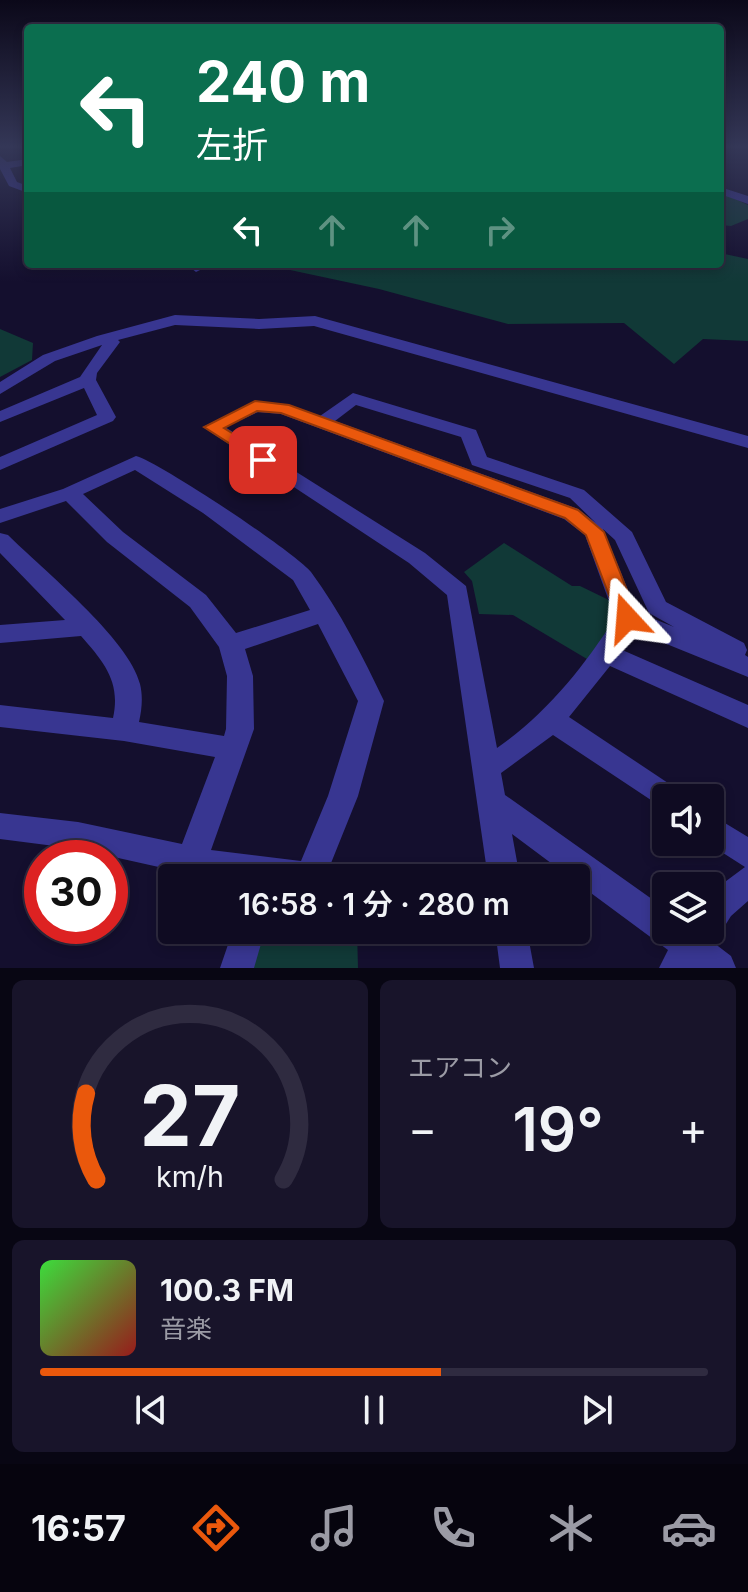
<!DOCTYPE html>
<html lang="ja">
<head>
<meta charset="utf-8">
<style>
	body { margin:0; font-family:Inter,"Noto Sans JP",sans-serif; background:#18142a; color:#f1f3f6; height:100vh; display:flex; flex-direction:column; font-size:30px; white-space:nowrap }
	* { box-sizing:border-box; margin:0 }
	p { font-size:26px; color:#9b9ba5 }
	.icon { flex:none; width:44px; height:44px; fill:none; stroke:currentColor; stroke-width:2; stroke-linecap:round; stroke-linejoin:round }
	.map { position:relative; height:968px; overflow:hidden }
	.details { display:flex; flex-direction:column; gap:12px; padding:12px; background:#080613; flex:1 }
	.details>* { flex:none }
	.banner { position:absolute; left:24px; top:24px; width:700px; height:244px; border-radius:8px; box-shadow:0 4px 12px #0003,0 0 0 2px #2f2b40; background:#0b6e4f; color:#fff; overflow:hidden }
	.fabs { position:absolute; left:652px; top:784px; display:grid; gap:16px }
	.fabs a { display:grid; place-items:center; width:72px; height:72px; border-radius:8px; background:#0f0b22; box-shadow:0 4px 12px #0003,0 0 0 2px #2f2b40; font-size:40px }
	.speed { position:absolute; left:24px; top:840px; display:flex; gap:16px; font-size:40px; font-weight:700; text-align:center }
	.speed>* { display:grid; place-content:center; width:104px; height:104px; border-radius:50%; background:#0f0b22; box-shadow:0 4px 12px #0003,0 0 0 2px #2f2b40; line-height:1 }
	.speed .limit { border:12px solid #d22; background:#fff; color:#111 }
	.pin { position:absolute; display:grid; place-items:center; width:68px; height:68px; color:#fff; margin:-34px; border-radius:16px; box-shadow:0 4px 12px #0006 }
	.me { position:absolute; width:88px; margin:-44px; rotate:341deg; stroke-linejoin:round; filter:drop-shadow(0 0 6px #0008) }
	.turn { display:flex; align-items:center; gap:28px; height:168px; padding:0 40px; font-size:36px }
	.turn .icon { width:104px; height:104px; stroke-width:2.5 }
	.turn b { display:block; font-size:56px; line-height:68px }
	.lanes { display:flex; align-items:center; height:76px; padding:0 40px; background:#0003; justify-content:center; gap:40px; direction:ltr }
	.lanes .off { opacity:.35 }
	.big { font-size:60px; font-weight:600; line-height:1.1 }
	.details .widget { flex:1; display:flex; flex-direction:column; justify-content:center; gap:12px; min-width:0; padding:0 28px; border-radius:12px; background:#18142a }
	.details .dial { align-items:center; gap:0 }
	.dial svg { height:208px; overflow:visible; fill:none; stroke:#2f2b40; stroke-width:7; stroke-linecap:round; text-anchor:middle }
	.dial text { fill:#f1f3f6; stroke:none }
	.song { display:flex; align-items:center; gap:24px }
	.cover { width:96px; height:96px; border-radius:12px; background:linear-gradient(135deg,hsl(120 70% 55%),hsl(0 70% 35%)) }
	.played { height:8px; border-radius:4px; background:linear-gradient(90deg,#ea580c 60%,#2f2b40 60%) }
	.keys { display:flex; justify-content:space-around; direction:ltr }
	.heat { display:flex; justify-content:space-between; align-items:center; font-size:44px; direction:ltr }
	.details .tiles { flex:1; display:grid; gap:12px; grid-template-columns:1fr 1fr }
	.widget:last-child { grid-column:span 2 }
	.trip { position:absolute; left:158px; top:864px; width:432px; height:80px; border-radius:8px; background:#0f0b22; box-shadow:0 4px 12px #0003,0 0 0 2px #2f2b40; font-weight:600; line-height:80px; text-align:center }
	.dock { display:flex; height:128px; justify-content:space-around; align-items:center; background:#06040e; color:#9b9ba5 }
	.dock .icon { width:56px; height:56px }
	.dock .selected { color:#ea580c }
	.dock b { font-size:36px; color:#f1f3f6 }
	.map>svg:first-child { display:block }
	.green { fill:#113937 }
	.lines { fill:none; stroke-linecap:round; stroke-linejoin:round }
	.minor { fill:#383691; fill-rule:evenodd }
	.route { fill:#ea580c; stroke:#983908; stroke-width:2 }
</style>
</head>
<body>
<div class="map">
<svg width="748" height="968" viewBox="0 0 748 968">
	<rect width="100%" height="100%" fill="#140f2e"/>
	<path class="green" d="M720,192l28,13v14l-17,7 -11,-1z
		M720,253l28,6v82l-45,-2 -29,25 -50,-41 -116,1 -129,-35 -117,-25h458z
		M0,329l33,14 -1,17 -32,17z
		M504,543l68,43h8l33,16 3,17 -24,43 -79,-47 -34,-1 -7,-33 -8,-9z
		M263,930h94l1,38h-108z"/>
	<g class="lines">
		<path class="minor" d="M0,156l7,6 21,-3v6l-18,3 7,14 11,4v7l-19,-7 -9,-17z
			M720,187l28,9v8l-28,-10z
			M186,264h26l-16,8z
			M175,315l84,4 56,-3 433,120v12l-434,-122 -55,3 -84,-4 -57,15 2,2 -23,31 -1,7 20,37 -3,4 -113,49v-13l97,-42 -13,-27 -84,34v-11l80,-34 22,-32 -47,16 -55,33v-12l43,-27 54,-19z
			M353,393l123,37 11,27 97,33 48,42 34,70 78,41 3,7 -2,5 3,2v20l-116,-47 -12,19 128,56v23l-138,-62 -41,51 108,72 5,9h-16v12l-113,-75 -52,38 4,22 161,114v21h44v-37l35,-26 -39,-25h4v-28l38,23v64l-17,15 -17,27 17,13 5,12h-77l9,-18 -92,-68v-4h-5l-59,-44 8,44h-32l-41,-283 -38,-32 -206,-136 52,-26 29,3 36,12zM356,405l105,32 11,28 98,33 26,25 -18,-14 -243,-88zM258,412l23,2 283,105 21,16 30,83c-32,50 -69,96 -118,130l-31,-162 -41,-33 -200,-126zM603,529l12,11 34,73 25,14 -37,-15z
			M136,456c23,6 160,97 175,116 29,39 52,85 73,129l-26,95 -33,82h-117l-130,-29 -78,-10v-26l78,9 104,22 33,-87 -91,-16 -124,-14v-22l113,13c8,-36 -9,-56 -32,-82l-81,7v-18l65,-5 -65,-67v-20l8,2c34,34 121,104 132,149 3,12 2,25 -1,38l85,14 2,-7 1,-53 -8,-29 -29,-40 -83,-65 -41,-41 -66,22v-14l63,-20zM135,470l68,43 90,67 17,30 -74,23 -30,-38 -83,-63 -40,-38zM318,624l40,77 -30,95 -27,65 -90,-11 43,-121 -1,-53 -8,-27z
			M233,930h32l-11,38h-34z
			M495,930h32l7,38h-34z"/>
	</g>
	<linearGradient id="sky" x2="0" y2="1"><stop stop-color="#0b0819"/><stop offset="0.52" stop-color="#343757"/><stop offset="1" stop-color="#343757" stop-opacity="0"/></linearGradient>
	<rect width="748" height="282" fill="url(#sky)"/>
	<path class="route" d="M255,401l34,4 289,105 26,22 34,86 -3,6h-15l-34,-89 -21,-17 -284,-105 -24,-2 -33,17 45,28 3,4 -9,5 -59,-38z"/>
</svg>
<div class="fabs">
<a><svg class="icon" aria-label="sound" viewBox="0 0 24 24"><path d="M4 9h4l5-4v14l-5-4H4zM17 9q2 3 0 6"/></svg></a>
<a><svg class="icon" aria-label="layers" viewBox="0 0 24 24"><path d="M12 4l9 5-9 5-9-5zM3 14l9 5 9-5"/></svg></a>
</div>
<div class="speed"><div class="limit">30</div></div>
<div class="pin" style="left:263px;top:460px;background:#d93025"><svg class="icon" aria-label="arrive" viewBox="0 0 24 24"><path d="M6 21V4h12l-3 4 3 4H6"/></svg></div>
<svg class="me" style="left:627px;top:618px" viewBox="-20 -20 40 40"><path d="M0-17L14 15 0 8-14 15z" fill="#ea580c" stroke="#fff" stroke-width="4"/></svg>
<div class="trip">16:58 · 1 分 · 280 m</div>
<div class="banner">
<div class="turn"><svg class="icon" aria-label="left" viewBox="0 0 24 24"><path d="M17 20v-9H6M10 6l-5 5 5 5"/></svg><div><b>240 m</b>左折</div></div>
<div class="lanes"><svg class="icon" aria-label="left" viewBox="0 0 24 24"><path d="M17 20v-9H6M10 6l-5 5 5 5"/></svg><svg class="icon off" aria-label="ahead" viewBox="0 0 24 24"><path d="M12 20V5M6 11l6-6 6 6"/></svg><svg class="icon off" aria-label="ahead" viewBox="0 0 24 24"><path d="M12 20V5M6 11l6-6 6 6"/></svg><svg class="icon off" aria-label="right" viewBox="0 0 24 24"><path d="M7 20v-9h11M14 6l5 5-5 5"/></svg></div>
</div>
</div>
<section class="details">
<div class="tiles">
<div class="widget dial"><svg viewBox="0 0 100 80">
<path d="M14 69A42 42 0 1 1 86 69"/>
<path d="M14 69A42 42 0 0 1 10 36" stroke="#ea580c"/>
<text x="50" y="56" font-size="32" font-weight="700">27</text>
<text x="50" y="72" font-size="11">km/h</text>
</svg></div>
<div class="widget"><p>エアコン</p>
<div class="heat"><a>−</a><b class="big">19°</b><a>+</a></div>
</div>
<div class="widget">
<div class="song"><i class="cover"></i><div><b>100.3 FM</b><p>音楽</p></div></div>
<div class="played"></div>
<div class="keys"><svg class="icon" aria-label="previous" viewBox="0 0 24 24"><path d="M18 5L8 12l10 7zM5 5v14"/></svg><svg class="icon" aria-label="pause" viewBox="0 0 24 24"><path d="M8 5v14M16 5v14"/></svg><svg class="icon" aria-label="next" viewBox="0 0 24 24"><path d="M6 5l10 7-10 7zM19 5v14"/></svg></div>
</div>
</div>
</section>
<nav class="dock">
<b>16:57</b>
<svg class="icon selected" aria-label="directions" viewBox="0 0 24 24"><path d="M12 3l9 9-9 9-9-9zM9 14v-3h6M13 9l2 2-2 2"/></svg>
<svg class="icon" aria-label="music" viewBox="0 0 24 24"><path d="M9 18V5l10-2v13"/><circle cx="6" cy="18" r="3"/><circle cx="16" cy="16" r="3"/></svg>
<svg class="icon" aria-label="phone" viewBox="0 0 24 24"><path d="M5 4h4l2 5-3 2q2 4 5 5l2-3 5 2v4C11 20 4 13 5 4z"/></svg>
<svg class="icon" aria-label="climate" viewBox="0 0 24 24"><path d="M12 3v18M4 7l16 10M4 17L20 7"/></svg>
<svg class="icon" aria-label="car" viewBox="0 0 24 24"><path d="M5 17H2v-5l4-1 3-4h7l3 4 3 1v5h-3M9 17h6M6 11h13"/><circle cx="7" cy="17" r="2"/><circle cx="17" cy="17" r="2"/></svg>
</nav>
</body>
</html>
